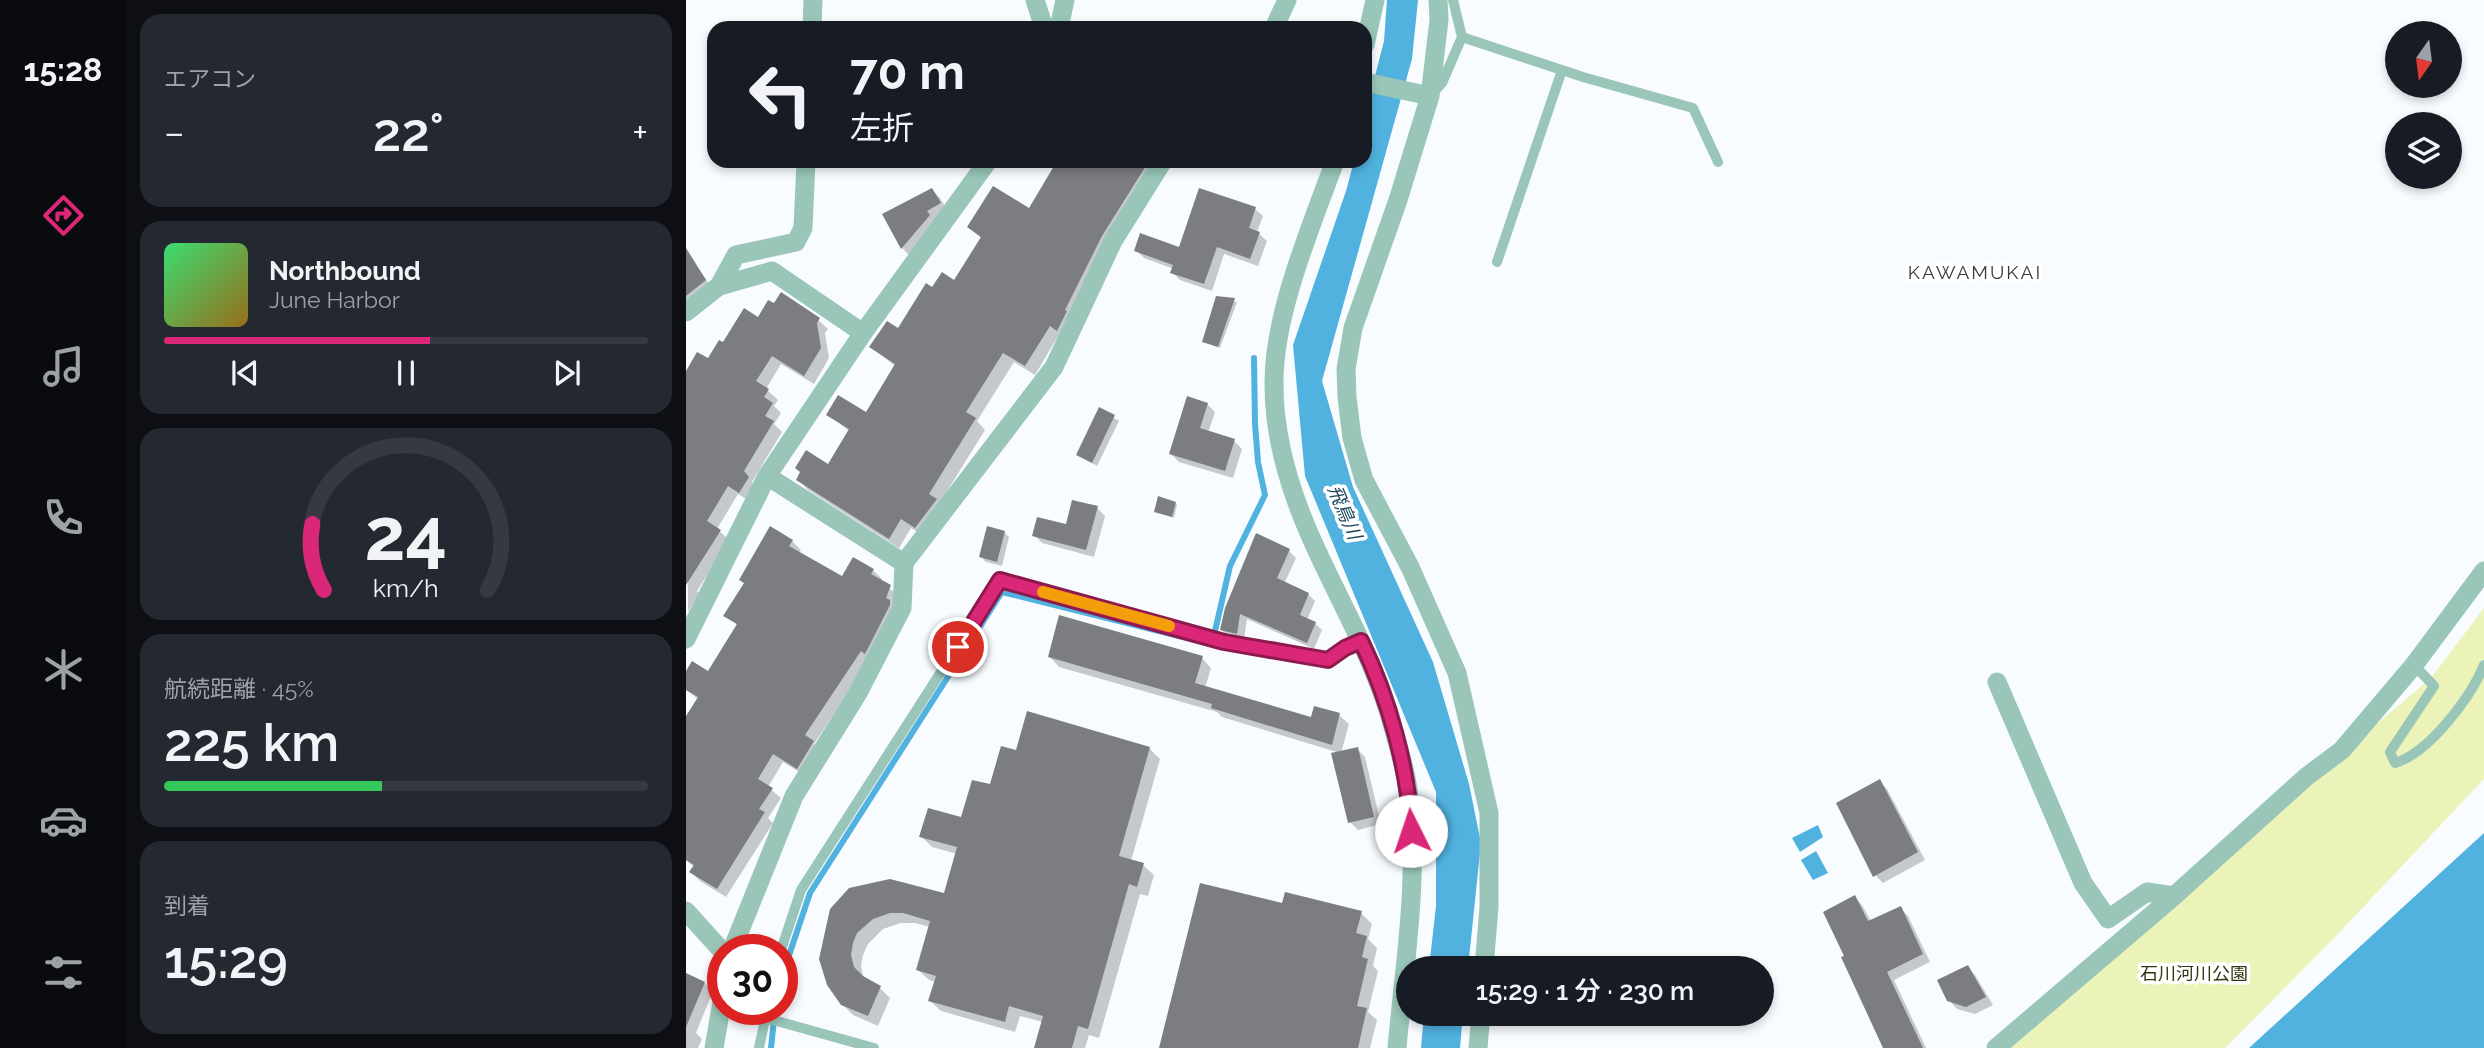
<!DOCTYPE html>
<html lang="ja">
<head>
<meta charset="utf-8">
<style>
	body { margin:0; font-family:Raleway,"Noto Sans JP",sans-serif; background:#242831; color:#f1f3f6; height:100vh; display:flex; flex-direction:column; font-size:26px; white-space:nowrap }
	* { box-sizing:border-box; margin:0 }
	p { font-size:23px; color:#9ea1a6 }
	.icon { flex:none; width:38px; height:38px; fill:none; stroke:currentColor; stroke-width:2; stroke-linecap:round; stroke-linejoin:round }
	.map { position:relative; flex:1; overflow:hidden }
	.panel { display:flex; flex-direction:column; gap:14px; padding:14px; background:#0d0f14; width:560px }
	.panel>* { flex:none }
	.banner { position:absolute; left:21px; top:21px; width:665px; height:147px; border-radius:21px; box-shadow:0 4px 10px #0003; background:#171b24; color:#f1f3f6; overflow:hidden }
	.needle { width:46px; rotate:194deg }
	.buttons { position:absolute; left:1699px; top:21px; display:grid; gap:14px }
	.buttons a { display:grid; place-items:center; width:77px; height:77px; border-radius:50%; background:#171b24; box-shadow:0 4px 10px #0003; font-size:35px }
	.speed { position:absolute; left:21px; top:934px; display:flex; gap:14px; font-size:35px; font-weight:700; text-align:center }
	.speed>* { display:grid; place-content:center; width:91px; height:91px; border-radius:50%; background:#171b24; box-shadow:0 4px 10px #0003; line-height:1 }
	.speed .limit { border:10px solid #d22; background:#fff; color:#111 }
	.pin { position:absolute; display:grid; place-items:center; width:60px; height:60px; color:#fff; margin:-30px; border:4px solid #fff; border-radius:50%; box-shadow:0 2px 7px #0007 }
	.me { position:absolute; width:77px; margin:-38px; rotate:356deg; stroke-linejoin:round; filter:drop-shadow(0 0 5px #0008) }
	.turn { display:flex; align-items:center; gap:24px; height:147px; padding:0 28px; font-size:32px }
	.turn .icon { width:91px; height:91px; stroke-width:2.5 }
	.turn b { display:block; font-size:49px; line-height:60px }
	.big { font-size:52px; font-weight:600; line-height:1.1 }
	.panel .card { flex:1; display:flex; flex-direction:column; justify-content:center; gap:10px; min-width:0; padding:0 24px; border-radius:21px; background:#242831 }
	.panel .dial { align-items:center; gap:0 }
	.dial svg { height:182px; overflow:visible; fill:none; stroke:#363941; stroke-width:7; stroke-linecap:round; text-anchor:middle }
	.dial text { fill:#f1f3f6; stroke:none }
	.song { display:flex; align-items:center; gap:21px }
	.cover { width:84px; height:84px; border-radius:10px; background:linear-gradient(135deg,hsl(140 70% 55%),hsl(40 70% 35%)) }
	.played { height:7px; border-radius:4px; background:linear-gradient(90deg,#db2777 55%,#363941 55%) }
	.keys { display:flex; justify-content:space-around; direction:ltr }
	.heat { display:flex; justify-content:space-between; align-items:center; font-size:38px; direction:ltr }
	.charge { height:10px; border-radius:5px; background:linear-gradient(90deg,#34c759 45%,#363941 0) }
	.trip { position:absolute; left:710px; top:956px; width:378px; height:70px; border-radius:35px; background:#171b24; box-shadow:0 4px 10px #0003; font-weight:600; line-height:70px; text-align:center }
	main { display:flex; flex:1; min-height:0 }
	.tab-bar { display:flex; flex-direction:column; width:126px; justify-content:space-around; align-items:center; background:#090b0e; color:#9ea1a6 }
	.tab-bar .icon { width:49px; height:49px }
	.tab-bar .selected { color:#db2777 }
	.tab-bar b { font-size:32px; color:#f1f3f6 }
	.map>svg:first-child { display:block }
	.green { fill:#ebf3b9 }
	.water { fill:#51b2e0 }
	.shadow { fill:#0003 }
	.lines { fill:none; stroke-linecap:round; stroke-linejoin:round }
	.stream { stroke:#51b2e0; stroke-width:6 }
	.building { fill:#7c7d80 }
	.lane { stroke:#99c6b8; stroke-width:10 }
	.street { stroke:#99c6b8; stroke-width:19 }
	.route-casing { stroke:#8e194d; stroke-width:18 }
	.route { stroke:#db2777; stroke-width:12 }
	.slow { stroke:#f59e0b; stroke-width:12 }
	.labels { text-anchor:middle; stroke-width:7; stroke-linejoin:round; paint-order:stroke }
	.park-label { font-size:18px; fill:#323611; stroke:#fff }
	.neighbourhood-label { font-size:19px; letter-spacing:2px; fill:#3a3b3d; stroke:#fff }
	.water-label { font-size:19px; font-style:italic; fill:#1d475a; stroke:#fff }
</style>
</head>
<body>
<main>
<nav class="tab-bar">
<b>15:28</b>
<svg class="icon selected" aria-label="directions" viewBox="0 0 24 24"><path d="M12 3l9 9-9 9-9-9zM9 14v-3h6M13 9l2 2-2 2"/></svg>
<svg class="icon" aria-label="music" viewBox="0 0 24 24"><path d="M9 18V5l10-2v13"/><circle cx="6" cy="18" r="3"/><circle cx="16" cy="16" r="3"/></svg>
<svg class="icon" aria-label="phone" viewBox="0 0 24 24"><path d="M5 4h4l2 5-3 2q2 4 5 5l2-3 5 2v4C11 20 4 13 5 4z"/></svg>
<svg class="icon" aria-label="climate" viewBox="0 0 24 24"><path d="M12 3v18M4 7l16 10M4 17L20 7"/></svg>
<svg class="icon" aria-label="car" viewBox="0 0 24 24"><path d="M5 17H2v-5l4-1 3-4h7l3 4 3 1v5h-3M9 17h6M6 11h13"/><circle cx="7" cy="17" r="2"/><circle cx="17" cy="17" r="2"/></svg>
<svg class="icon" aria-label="filters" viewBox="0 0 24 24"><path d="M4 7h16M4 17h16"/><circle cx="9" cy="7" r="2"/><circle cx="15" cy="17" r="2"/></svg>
</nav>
<section class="panel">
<div class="card"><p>エアコン</p>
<div class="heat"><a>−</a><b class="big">22°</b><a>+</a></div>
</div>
<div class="card">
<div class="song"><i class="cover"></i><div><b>Northbound</b><p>June Harbor</p></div></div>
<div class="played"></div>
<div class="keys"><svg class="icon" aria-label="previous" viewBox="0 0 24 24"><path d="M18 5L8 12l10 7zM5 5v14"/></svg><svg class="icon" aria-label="pause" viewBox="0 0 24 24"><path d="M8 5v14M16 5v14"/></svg><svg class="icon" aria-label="next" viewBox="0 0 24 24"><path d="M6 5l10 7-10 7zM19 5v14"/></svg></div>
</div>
<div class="card dial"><svg viewBox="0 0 100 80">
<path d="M14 69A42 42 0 1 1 86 69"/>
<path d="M14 69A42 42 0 0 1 9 40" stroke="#db2777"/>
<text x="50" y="56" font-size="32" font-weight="700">24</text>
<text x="50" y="72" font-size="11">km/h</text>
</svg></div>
<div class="card"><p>航続距離 · 45%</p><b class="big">225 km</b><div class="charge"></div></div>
<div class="card"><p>到着</p><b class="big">15:29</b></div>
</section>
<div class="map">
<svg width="1798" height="1048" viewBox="0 0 1798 1048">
	<rect width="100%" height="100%" fill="#f8fcff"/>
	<path class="green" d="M1798,608v171l-150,159 -109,110h-231l437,-370z"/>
	<path class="water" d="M701,0h31l-6,59 -90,322 31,106 80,175 36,122 12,59 -13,125h-39l7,-62v-114l-131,-316 -12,-131 53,-154 8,-30h11v-46l19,-74z
		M1132,825l5,12 -23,15 -8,-14z
		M1798,833v215h-235z
		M1130,851l12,22 -15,7 -12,-20z
		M738,1013h39l-3,35h-39z"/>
	<path class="shadow" d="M373,161h103l-127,214 -21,-13 -37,59 8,9 -46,74 -13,33 -15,-9 -12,20 -91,-58 -10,-11 31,-13 21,-34 -22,-18h38l29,-48 -24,-19 27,-17 34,-40 22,-8 28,-43 -13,-12 60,-16z
		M246,190l8,8 8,13 -14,8 3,5 -27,32 -8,-8 -18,-33z
		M569,209l8,7 -6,16 10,9 -9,25 -34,-12 -12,37 -32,-11 -8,-8 2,-3 -30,-11 -8,-8 44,-1z
		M6,259l20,29 -26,18v-43z
		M531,297l20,5 -17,46 -16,-7z
		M73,319l59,1 10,9 -3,4 4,25 -15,26 -33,-20 -15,25 12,11 -4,6 7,7 -7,11 8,8 -30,50 5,6 -8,13 -11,-7 -21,35 12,11 -32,51 2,2 -11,19 -2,-238 22,-13 16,-16z
		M521,404l8,8 -7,21 26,8 8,8 -9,29 -54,-16 -8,-8z
		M414,410l19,11 -22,45 -19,-11z
		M489,503l2,2 -3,13 -18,-7z
		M411,508l8,8 -11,41 -52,-14 -8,-8 33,-9z
		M318,532l5,5 -7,29 -16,-4 -5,-5z
		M106,541l9,9 -2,3 43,26 31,-9 9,9 -1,3 18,14 -29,63 -56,85 8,7 -16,25 -23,-14 -15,25 13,11 -13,20 5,5 -47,74 -26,-16 -9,-9 3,-5 -8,-7v-141l12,-20 -12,-9v-16h22l30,-48 -12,-11z
		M603,551l7,7 -12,26 24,10 7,7 -8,19 8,3 7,7 -8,19 -67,-30 -3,21 -15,-3 -7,-7z
		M364,657l152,1 9,10 -6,20 107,31 27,-4 10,9 -8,29 16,-4 8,8 16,67 -23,6 -8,-8 -10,-69 -118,-36 -5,-5 -158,-45z
		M463,748l11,11 -29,102 12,4 11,10 -6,21 -8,-2 -41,144 -10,-3 -4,13h-49l7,-26 -23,-6 -5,16 -74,-21 -11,-10 6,-19 -7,-2 -11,-10 12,-43 -15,-4h-14l-18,6 -15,15 -5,11 -2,11 3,13 16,9 10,10 -12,28 -25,-11 -11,-11 -11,-94 114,-14 12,-42 -25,-7 -11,-11 42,-16 54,-67z
		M1193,781l8,8 38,71 -42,23 -8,-8z
		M1169,897l7,8 9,16 29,-13 8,8 22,46 -36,18 32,68h-41z
		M598,906l77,7 11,11 -4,15 9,9 -4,18 5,5 -10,41 9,8 -7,28h-209z
		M1281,967l8,8 18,30 -18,9 -18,-5 -8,-9z
		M0,975l18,8 9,8 -17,42 6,6 -4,9h-12z"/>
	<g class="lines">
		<path class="stream" d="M529,631l15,-65 35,-71 -7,-33 -3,-38 -1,-66
			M96,976l28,-83 192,-301 209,52
			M85,1048l4,-38"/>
	</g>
	<path class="building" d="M371,161h92l-47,75 -37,74 2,1 -10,20 -7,-5 -25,40 -22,-13 -37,59 10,6 -47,76 8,5 -22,29 -14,-9 -12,20 -93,-59 4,-8 -5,-4 11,-18 22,14 21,-35 -23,-14 12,-20 28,17 29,-48 -26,-17 18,-26 11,7 28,-45 6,4 10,-15 12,8 27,-43 -14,-10 26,-41 36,22z
		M246,188l9,15 -14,8 3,4 -29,34 -19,-35z
		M513,188l57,19 -7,21 11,4 -10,27 -33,-12 -13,37 -34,-11 3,-8 -39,-14 6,-18 39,14z
		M0,248l20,32 -20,16z
		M95,292l39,26 -3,5 4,25 -17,28 -32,-20 -16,25 13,8 -5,8 9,6 -8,13 9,5 -30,50 5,6 -10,16 -11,-7 -21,35 14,9 -35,55v-214l11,-19 11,6 11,-18 4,2 21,-34 14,9 10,-17 6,3z
		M530,296l19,2 -17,49 -16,-5z
		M501,396l21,7 -8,25 35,11 -10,32 -56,-17z
		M413,407l16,8 -23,48 -16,-8z
		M472,496l18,6 -4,15 -18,-5z
		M386,500l26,6 -12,44 -54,-14 5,-19 29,7z
		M84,526l23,14 -4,6 53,30 11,-19 21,12 -3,5 20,11 -5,13 4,2v5l-25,49 -4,-3 -56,84 9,6 -17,28 -24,-15 -15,25 15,9 -14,21 6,3 -48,77 -28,-17 5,-7 -8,-5v-144l12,-19 -12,-7v-19l6,-10 16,10 29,-47 -14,-8 21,-33 -5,-3z
		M301,526l18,5 -8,31 -18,-5z
		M570,533l34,16 -13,29 32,15 -9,22 16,7 -9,21 -67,-29 -3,20 -17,-4 5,-22z
		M373,615l144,41 -8,27 116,34 3,-11 26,7 -8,32 -121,-37 1,-4 -164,-47z
		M341,711l123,36 -31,109 25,7 -7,24 -8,-3 -41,145 -10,-3 -6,22h-38l9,-32 -34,-10 -4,16 -77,-21 8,-25 -20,-6 14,-49 -27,-8h-13l-17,6 -16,14 -4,10 -2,12 3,12 9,9 18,10 -13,30 -27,-11 -14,-20 -8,-26 11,-50 19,-21 41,-9 54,14 13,-46 -38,-10 9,-29 33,9 11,-37 18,4 11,-38 15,4z
		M672,747l16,70 -26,6 -17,-70z
		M1194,779l38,73 -45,25 -37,-74z
		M514,883l82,20 3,-11 77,19 -6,22 11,3 -5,21 6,2 -11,47 10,2 -9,40h-199z
		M1169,895l13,26 33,-15 22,48 -36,18 36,76h-40l-42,-91 3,-1 -21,-44z
		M1282,965l18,32 -20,10 -19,-6 -10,-21z
		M0,973l19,9 -19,45z"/>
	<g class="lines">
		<path class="lane" d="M776,37l121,40 110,31 25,54
			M747,93l9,-10 20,-46 -9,-37
			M811,262l65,-192
			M1728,665l20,21 -44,66 5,11c34,-10 76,-66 89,-98
			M95,950l20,-60 199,-310 224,61 104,19 17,-12 16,-7
			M80,1018l108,30
			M73,1048l8,-38"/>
		<path class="street" d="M349,0l9,28
			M752,0l1,20 -9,76 -32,104 -45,128 -7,41 1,28 5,41 12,42 46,87 47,106 32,140v94l-5,61
			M126,28l1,-28
			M373,28l6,-28
			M588,28l13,-28
			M679,45l10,-45
			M679,82l65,14
			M649,161c-24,66 -62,154 -61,224 0,50 15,102 35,148 28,65 66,126 84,194 7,25 15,53 17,78 8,80 -6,163 -13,243
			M33,286l53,-15 91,62
			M0,312l33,-26 17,-31 60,-13 7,-14 3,-67
			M81,476l137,87
			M0,639l81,-163 96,-143 125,-172
			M1311,682l86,201 25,36 39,-27 27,4
			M0,911l37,41
			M46,950l62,-154 64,-103 44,-85 2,-45 150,-196 59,-126 50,-80
			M28,1048l9,-52
			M792,1048l3,-35
			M1310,1048l178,-152 132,-119 36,-27 72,-85 70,-94"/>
	</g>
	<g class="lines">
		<g class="route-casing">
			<path id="route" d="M272,647l42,-67 224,62 104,18 17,-12 16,-7c27,56 48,128 50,190"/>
		</g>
		<use href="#route" class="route"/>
		<path class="slow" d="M357,592l126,34"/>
	</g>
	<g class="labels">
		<g class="park-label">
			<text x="1508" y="980">石川河川公園</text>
		</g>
		<g class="neighbourhood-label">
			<text x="1289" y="279">KAWAMUKAI</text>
		</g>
		<g class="water-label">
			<text transform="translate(659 512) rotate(67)" y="7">飛鳥川</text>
		</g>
	</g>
</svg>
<div class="buttons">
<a><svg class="needle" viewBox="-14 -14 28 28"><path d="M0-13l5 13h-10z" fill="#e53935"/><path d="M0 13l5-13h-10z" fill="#9ea1a6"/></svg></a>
<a><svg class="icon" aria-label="layers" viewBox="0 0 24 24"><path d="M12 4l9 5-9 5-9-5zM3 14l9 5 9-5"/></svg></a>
</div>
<div class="speed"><div class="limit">30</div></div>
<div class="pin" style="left:272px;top:647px;background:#d93025"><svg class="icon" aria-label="arrive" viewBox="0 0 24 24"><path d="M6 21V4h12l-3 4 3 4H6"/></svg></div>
<svg class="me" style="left:725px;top:831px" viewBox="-20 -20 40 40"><circle r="19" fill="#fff"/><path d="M0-13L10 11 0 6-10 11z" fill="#db2777"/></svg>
<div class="trip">15:29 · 1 分 · 230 m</div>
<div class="banner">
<div class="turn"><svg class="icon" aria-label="left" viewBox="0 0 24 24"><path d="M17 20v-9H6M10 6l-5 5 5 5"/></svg><div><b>70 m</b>左折</div></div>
</div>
</div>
</main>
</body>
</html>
